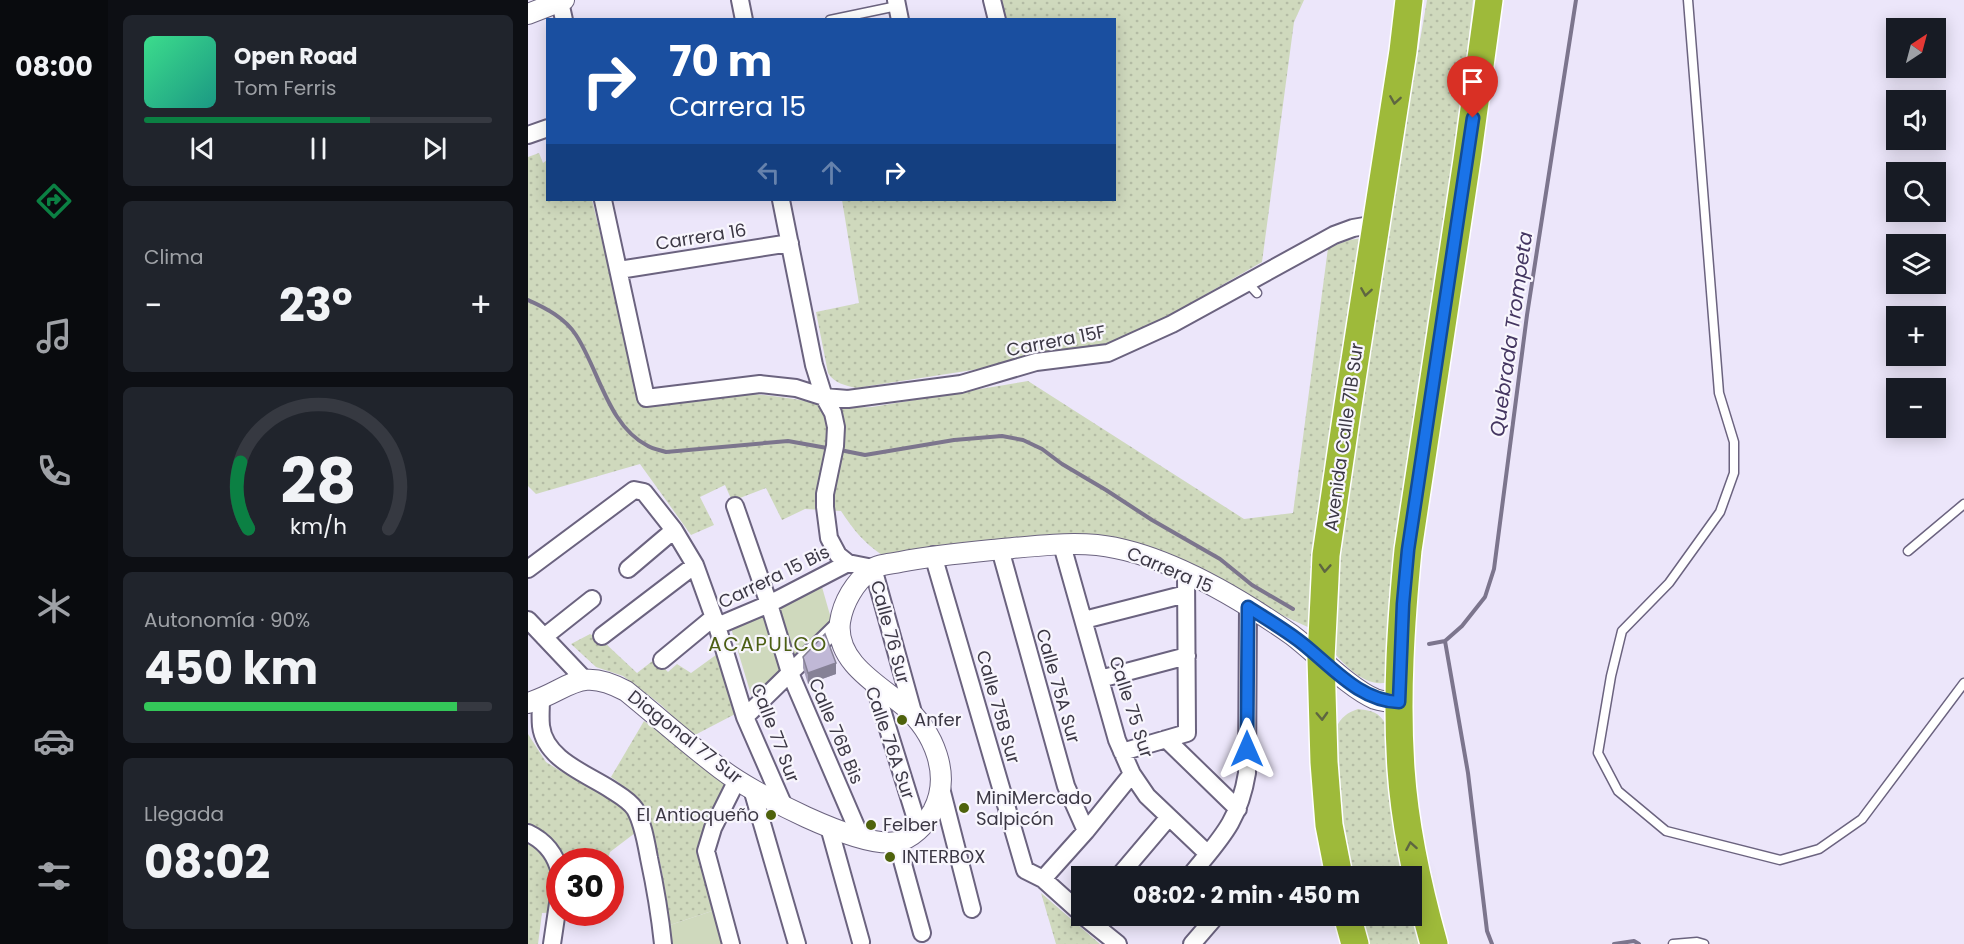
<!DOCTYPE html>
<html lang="es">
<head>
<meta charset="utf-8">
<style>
	body { margin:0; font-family:Poppins,sans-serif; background:#20242c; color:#f1f3f6; height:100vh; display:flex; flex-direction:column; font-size:22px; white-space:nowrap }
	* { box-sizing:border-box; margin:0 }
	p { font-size:20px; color:#9ea1a6 }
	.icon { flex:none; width:33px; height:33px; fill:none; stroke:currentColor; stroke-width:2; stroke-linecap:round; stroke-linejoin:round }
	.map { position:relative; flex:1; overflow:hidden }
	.drawer { display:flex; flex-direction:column; gap:15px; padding:15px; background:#0d0f14; width:420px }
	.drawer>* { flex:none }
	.hud { position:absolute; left:18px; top:18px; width:570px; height:183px; border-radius:0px; box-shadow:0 3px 15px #0003; background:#1a4fa0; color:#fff; overflow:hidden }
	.needle { width:39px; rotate:36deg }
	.buttons { position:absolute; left:1358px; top:18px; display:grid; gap:12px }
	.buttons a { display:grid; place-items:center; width:60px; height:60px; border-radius:0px; background:#171b24; box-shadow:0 3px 15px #0003; font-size:30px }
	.speed { position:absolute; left:18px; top:848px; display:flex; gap:12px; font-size:30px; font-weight:700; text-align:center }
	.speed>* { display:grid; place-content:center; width:78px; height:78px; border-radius:50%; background:#171b24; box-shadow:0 3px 15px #0003; line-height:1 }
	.speed .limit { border:9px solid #d22; background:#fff; color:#111 }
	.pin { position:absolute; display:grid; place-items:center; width:51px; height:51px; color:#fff; margin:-62px -26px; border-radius:50% 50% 50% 0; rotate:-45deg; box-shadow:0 0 6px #0007 }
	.pin .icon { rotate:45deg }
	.me { position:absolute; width:66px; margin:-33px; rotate:0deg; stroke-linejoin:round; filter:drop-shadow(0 0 4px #0008) }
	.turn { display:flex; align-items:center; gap:21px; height:126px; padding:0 24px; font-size:27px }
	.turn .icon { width:78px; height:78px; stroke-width:2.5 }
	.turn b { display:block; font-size:42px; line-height:51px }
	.lanes { display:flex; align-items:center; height:57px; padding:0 24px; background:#0003; justify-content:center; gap:30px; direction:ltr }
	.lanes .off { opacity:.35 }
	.big { font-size:45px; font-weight:700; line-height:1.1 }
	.drawer .tile { flex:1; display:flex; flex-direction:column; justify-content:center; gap:9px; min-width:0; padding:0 21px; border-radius:9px; background:#20242c }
	.drawer .dial { align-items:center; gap:0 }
	.dial svg { height:156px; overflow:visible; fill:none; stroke:#363941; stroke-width:7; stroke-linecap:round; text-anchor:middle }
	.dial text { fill:#f1f3f6; stroke:none }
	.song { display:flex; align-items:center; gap:18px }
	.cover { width:72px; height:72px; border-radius:9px; background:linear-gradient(135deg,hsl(150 70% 55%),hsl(170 70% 35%)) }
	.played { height:6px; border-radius:3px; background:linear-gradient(90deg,#0b8043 65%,#363941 65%) }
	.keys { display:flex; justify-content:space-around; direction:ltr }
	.heat { display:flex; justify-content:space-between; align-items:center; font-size:33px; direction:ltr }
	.charge { height:9px; border-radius:4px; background:linear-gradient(90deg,#34c759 90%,#363941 0) }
	.trip { position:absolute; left:543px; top:866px; width:351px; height:60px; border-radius:0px; background:#171b24; box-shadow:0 3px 15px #0003; font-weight:700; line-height:60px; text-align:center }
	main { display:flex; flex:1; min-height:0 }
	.dock { display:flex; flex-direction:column; width:108px; justify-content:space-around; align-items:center; background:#090b0e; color:#9ea1a6 }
	.dock .icon { width:42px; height:42px }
	.dock .selected { color:#0b8043 }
	.dock b { font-size:27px; color:#f1f3f6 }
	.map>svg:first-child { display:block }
	.grass { fill:url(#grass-dots) }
	.park { fill:#cfd9bd }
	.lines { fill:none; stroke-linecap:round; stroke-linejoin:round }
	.stream { stroke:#7c758d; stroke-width:4 }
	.service-casing { stroke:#6b637f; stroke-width:11 }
	.minor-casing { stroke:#6b637f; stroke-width:20 }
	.tertiary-casing { stroke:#6b637f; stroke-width:22 }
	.trunk-casing { stroke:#fff; stroke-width:30 }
	.service { stroke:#fff; stroke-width:8 }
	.minor { stroke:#fff; stroke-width:16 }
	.tertiary { stroke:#fff; stroke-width:20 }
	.trunk { stroke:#9eba3a; stroke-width:27 }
	.wall { fill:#a59eb8 }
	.shaded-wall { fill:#868196 }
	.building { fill:#c0b8d6; stroke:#868196; stroke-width:1.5 }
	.oneway { stroke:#5e6641 }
	.route-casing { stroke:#114b97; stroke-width:15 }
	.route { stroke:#1a73e8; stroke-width:10 }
	.poi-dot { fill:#4e620c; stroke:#f8f6fd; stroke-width:2 }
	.labels { text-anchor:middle; stroke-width:4.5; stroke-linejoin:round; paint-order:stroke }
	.street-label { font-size:18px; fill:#3c3845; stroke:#f8f6fd }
	.poi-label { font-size:18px; fill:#3c3845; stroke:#f8f6fd; text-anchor:start }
	.water-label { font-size:20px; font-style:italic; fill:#443661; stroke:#f8f6fd }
	.neighbourhood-label { font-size:20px; letter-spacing:1.5px; fill:#4c5f14; stroke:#f8f6fd }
</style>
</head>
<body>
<main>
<nav class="dock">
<b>08:00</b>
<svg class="icon selected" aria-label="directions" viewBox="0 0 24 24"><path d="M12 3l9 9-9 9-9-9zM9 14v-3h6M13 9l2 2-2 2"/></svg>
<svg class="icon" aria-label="music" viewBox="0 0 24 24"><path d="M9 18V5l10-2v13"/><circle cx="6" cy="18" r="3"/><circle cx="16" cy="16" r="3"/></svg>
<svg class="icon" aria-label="phone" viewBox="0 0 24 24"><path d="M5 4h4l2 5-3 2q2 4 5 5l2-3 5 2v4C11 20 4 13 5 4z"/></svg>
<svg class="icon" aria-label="climate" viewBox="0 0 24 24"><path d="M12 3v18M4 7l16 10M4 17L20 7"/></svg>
<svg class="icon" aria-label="car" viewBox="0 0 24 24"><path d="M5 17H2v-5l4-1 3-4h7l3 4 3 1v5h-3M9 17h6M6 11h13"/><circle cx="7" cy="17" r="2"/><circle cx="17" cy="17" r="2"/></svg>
<svg class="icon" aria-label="filters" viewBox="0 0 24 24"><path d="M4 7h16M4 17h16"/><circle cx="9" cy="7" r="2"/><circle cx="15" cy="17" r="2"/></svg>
</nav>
<section class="drawer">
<div class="tile">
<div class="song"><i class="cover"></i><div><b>Open Road</b><p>Tom Ferris</p></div></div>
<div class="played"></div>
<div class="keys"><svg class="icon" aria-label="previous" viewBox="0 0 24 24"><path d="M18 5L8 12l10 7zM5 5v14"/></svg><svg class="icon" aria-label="pause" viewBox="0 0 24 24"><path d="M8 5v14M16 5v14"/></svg><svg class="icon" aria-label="next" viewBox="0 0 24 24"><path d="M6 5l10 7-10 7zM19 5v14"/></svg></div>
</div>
<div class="tile"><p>Clima</p>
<div class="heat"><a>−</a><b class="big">23°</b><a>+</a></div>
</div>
<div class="tile dial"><svg viewBox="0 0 100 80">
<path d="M14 69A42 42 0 1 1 86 69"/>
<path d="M14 69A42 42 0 0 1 10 35" stroke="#0b8043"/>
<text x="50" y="56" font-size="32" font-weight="700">28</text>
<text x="50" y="72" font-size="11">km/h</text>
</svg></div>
<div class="tile"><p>Autonomía · 90%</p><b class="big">450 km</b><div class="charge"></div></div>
<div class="tile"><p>Llegada</p><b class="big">08:02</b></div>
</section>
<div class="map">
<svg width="1436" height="944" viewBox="0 0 1436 944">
	<defs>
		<pattern id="grass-dots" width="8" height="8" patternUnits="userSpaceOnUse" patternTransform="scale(1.5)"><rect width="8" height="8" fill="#cfd9bd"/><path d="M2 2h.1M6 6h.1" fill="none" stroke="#b3bba4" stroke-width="1.8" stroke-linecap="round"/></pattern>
	</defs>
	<rect width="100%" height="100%" fill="#ece6fa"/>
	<path class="grass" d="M472,0h304l-10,22 -32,240 -139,80 -34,10 -233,36c-11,-3 -21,-4 -28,-15l-12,-61 43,-9 -17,-103h272v-180l-110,-1z
		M899,0h46l-20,185 -62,496c-23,10 -47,-16 -60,-32l10,-113 58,-398 12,-46z
		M11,153l4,10 4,-3 1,40h44l49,200c36,-2 74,-7 111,-6 40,2 80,15 120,13l156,-26 216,138 49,-6 35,-265 21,-8 14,-2 -53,390 -55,-25 -55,-35 -40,-16 -91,-16 -91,5 -96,14c-18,-12 -30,-27 -41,-44l-36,-2 -23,11 -16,-32 -34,13 -7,-16 -25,12 14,28 -23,10 -51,-71 -104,30 -8,-8v-329z
		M62,634l15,9 32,30 18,-14 13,13 9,-8 14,9 29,-21 19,60 -46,24 -33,-32 -37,-28 -27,-9 -25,-23z
		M830,709c17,2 22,4 31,20l20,147h-60l-12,-70 -1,-78c5,-11 11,-15 22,-19z
		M116,721l83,61 -16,32 -9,22 13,74 -45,15c-8,-51 -11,-117 -59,-148z
		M0,734l18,28 16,10 19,7 43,28 9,13 2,13 -25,19 -3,9h-47v51l-18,1 -4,31h-10z
		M884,890l12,54h-62l-6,-29h56z
		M513,893l59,51h-44z"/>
	<path class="park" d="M294,587l10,35 -80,76 -21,-70z
		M187,910l10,34h-53l-2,-19z"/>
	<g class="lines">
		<path class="stream" d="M0,300c18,8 37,18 48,35 23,35 32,91 72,111 5,3 12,4 18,6l122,-11 39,7
			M317,451l20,4 89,-15 48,-4 21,4 19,9 20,15 44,26 46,30 68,39 32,26 41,24
			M917,641l23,132 19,158 5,13
			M901,644l16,-3 17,-15 23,-29 9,-28 33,-254 49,-315
			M1086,944l20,-3 5,3"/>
		<g class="service-casing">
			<path id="service" d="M1160,0l31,393 15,49v31l-14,39 -51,71 -47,48 -11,45 -13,77 20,38 48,40 114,29 39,-11 43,-30 102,-136
				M302,20l67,-14
				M719,282l10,11
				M1380,551l56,-47
				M1145,944l24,-2 7,2"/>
		</g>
		<g class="minor-casing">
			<path id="minor" d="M212,0l4,20
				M368,0l4,20
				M464,0l5,20
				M32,2l4,18
				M0,135l20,-7
				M75,200l43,198 114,-14 36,4 28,9 24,2 113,-15 75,-22 72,-9 64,-29 162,-89 19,-7 23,-4
				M253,200l33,165 10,32 9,16 3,14 -1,19 -10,48v13l4,31 9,17 10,8 25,5 41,148
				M91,270l171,-27
				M207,506l34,98 21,69 71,165
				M534,545l55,195 15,34 15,22 61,58
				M472,549l66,237 20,45
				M405,555l92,315 18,9 39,35
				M0,569l106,-79 10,2 30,38 21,35 22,61 28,91 38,87
				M100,569l46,-39
				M0,620l56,59
				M556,620l102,-26
				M189,626l52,-22 79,-41
				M74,636l93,-71
				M16,637l48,-38
				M134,660l52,-43
				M572,679l87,-23
				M346,684l45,145
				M13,698c0,9 -1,19 0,28 4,33 44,47 69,63 9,6 19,11 25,20 8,14 11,33 14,49 6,28 11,57 14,86
				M217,717l95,-93
				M638,739l72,70
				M594,752l65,-19 -1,-160
				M413,788l31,121
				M224,789l45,155
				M301,827l32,115
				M0,833c17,8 28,22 32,40
				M369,842l25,91
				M591,876l50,-59
				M662,876c30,-37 49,-54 57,-103l1,-166
				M725,876h2
				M515,879l43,-48 46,-57
				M554,915l36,29
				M24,944l8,-54
				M203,944l-25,-93 7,-23 24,-48
				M664,944l25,-29"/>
		</g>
		<g class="tertiary-casing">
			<path id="tertiary" d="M0,14l36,-14
				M0,703c42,-13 50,-38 98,-12 32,26 62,53 95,78 31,24 138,80 175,73 16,-3 29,-17 37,-31 19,-36 1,-79 -29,-105 -25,-21 -69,-44 -64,-84 3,-20 15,-40 31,-52 7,-6 20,-6 29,-8 31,-6 61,-9 92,-12 34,-3 70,-8 105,-5 65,7 142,53 195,90 24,18 57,53 83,64 8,3 16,3 24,3"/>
		</g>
		<g class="trunk-casing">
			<path id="trunk" d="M811,876l-10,-51 -5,-63 -3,-104 4,-80 1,-23 22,-150 55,-354 6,-51
				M819,915l8,29
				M906,944c-16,-57 -29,-116 -33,-175 -5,-73 0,-147 7,-219l59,-390 22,-160"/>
		</g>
		<use href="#service" class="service"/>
		<use href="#minor" class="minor"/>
		<use href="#tertiary" class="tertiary"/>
		<use href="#trunk" class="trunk"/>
	</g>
	<path class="wall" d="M275,657l33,17 -28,10 -5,-16z"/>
	<path class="shaded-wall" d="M308,663v11l-28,10v-11z"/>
	<path class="building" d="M297,634l11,29 -28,10 -5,-16z"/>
	<defs><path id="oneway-chevron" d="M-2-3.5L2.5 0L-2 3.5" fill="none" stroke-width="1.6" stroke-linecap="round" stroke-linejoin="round" transform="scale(1.5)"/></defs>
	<g class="oneway">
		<use href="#oneway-chevron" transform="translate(867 100) rotate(99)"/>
		<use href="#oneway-chevron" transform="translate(838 292) rotate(99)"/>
		<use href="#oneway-chevron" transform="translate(797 568) rotate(94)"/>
		<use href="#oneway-chevron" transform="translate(794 716) rotate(88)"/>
		<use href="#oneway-chevron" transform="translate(883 846) rotate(-100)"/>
	</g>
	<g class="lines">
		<g class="route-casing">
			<path id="route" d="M719,749l1,-142c17,11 34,21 50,33 32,24 60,61 101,62l4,-98 5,-54 65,-432"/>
		</g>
		<use href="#route" class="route"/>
	</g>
	<g class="poi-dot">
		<circle cx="374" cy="720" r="6"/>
		<circle cx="436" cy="808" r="6"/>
		<circle cx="243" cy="815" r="6"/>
		<circle cx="343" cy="825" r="6"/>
		<circle cx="362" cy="857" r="6"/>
	</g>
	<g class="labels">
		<g class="street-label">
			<text transform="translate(173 237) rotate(-9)" y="6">Carrera 16</text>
			<text transform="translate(528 341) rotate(-11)" y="6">Carrera 15F</text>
			<text transform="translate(816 437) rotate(-82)" y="6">Avenida Calle 71B Sur</text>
			<text transform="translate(642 570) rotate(23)" y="6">Carrera 15</text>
			<text transform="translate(246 577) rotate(-26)" y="6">Carrera 15 Bis</text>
			<text transform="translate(362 632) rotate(75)" y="6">Calle 76 Sur</text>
			<text transform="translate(530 686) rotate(74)" y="6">Calle 75A Sur</text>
			<text transform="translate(470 707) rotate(74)" y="6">Calle 75B Sur</text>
			<text transform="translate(603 707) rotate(72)" y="6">Calle 75 Sur</text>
			<text transform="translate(308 731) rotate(67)" y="6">Calle 76B Bis</text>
			<text transform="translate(247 733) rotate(69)" y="6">Calle 77 Sur</text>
			<text transform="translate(157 737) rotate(38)" y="6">Diagonal 77 Sur</text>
			<text transform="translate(362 743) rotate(71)" y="6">Calle 76A Sur</text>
		</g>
		<g class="poi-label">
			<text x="386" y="726">Anfer</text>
			<text x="448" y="804">MiniMercado<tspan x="448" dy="21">Salpicón</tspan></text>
			<text x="231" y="821" text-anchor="end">El Antioqueño</text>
			<text x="355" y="831">Felber</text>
			<text x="374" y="863">INTERBOX</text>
		</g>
		<g class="water-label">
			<text transform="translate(983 334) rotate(-82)" y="7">Quebrada Trompeta</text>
		</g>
		<g class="neighbourhood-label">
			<text x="240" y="651">ACAPULCO</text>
		</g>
	</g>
</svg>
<div class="buttons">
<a><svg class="needle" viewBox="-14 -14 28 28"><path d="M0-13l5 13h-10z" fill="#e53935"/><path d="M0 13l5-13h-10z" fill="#9ea1a6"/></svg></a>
<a><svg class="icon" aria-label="sound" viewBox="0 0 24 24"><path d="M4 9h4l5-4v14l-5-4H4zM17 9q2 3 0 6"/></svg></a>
<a><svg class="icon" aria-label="search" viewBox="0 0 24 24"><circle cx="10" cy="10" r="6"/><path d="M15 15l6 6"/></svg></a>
<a><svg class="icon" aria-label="layers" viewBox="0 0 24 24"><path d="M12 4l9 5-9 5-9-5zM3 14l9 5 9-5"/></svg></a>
<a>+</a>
<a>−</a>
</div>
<div class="speed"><div class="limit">30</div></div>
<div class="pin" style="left:945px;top:118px;background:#d93025"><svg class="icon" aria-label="arrive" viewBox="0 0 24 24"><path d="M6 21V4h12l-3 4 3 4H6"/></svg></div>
<svg class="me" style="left:719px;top:749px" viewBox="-20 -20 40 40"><path d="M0-17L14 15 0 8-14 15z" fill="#1a73e8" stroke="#fff" stroke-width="4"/></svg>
<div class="trip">08:02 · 2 min · 450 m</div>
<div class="hud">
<div class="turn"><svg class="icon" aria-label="right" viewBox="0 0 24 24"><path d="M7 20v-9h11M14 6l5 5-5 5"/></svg><div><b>70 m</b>Carrera 15</div></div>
<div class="lanes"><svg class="icon off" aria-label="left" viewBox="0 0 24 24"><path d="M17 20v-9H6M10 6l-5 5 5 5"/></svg><svg class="icon off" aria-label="ahead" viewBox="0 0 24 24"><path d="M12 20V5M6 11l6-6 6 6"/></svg><svg class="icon" aria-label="right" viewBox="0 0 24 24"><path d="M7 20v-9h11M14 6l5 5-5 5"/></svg></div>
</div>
</div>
</main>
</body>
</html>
